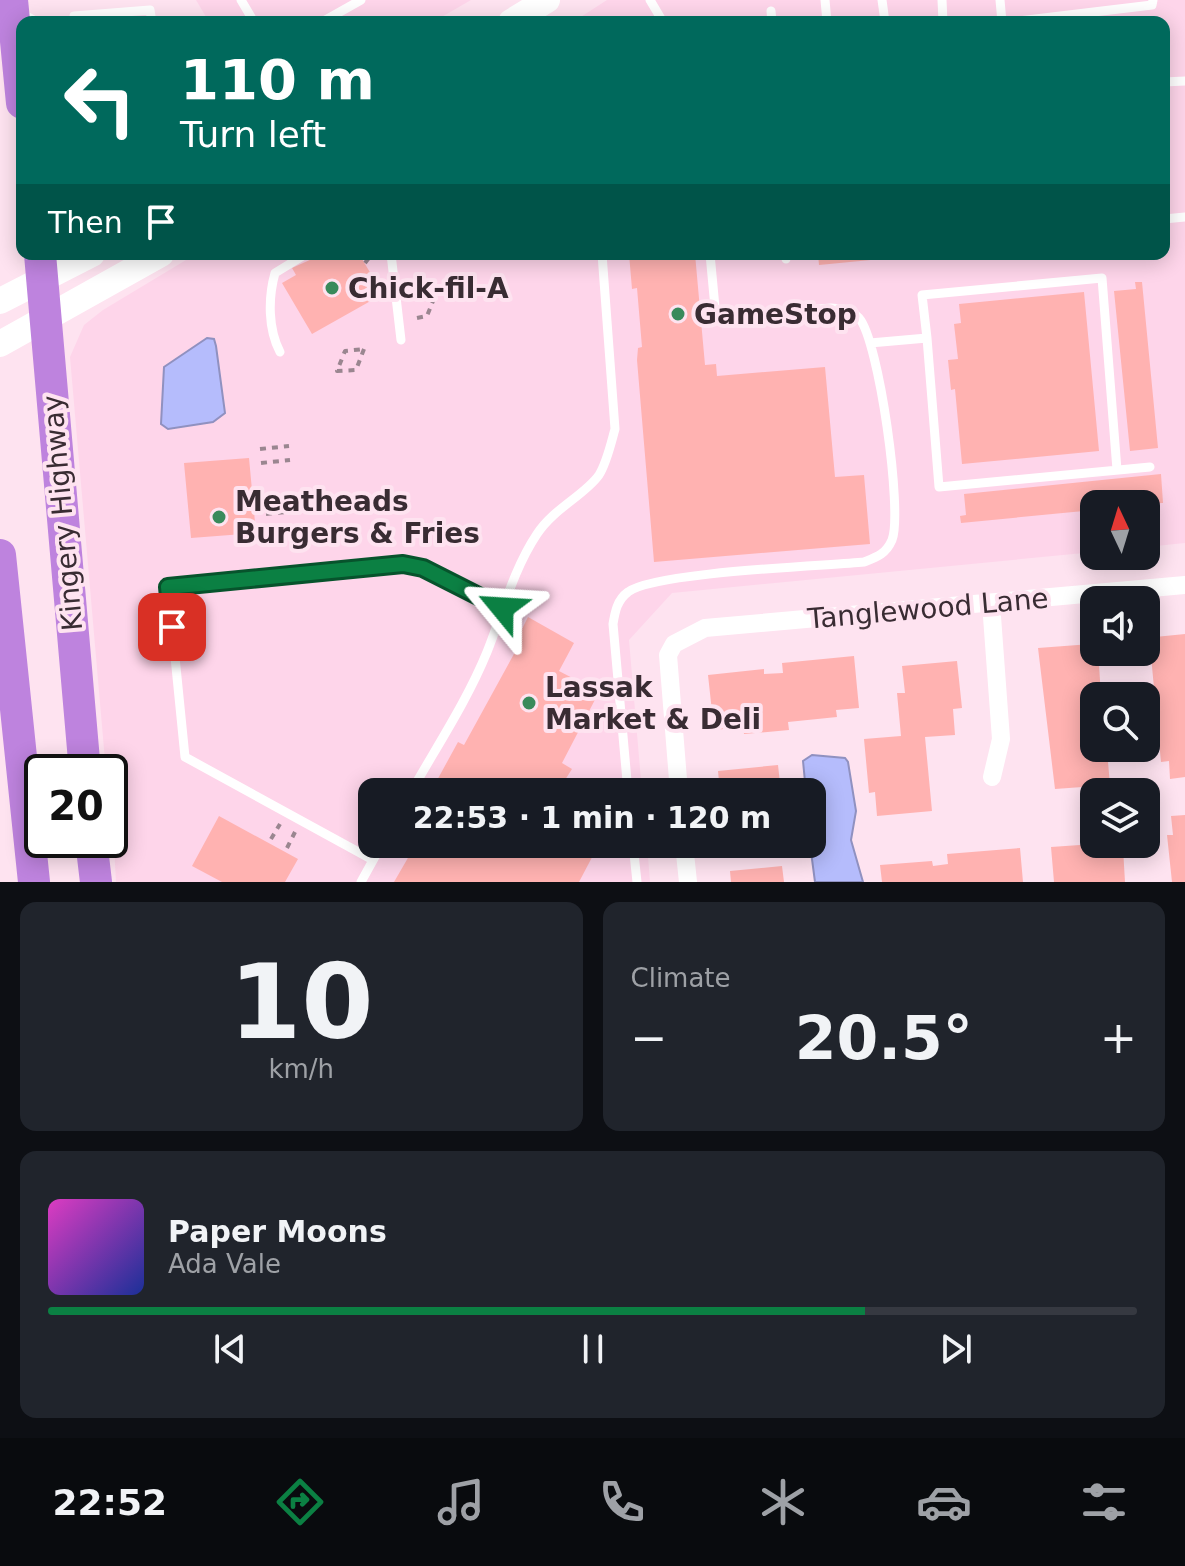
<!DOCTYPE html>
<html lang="en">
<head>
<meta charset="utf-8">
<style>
	body { margin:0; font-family:"DejaVu Sans",sans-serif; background:#20242c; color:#f1f3f6; height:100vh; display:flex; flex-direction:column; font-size:30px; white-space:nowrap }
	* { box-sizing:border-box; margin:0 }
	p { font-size:26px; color:#9ea1a6 }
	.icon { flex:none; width:44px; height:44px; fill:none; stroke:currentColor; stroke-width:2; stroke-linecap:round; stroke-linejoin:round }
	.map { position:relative; height:882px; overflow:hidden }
	.sheet { display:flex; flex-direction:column; gap:20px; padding:20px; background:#0d0f14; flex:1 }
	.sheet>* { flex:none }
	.top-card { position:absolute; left:16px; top:16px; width:1154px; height:244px; border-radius:16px; box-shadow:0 4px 20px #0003; background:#00695c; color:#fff; overflow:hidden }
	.needle { width:52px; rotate:356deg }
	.buttons { position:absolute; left:1080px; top:490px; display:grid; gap:16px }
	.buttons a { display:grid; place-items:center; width:80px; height:80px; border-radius:16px; background:#171b24; box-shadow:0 4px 20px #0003; font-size:40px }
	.speed { position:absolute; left:24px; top:754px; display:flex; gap:16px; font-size:40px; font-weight:700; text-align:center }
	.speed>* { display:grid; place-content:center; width:104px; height:104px; border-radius:50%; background:#171b24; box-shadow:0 4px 20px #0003; line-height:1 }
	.speed .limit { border:4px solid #111; border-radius:12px; background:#fff; color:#111 }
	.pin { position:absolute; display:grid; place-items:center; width:68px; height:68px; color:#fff; margin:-34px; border-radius:16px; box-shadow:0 4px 12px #0006 }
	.me { position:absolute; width:88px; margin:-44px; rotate:297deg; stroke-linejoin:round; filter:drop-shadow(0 0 6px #0008) }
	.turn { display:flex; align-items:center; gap:28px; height:168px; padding:0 32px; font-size:36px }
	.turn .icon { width:104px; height:104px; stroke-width:2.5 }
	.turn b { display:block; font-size:56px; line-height:68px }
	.then { display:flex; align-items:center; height:76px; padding:0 32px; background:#0003; gap:16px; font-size:30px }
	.big { font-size:60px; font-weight:700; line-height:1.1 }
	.sheet .tile { flex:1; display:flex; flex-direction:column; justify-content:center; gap:12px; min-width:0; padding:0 28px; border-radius:16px; background:#20242c }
	.sheet .dial { align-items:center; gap:0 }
	.dial b { font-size:104px; line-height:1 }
	.song { display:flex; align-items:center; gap:24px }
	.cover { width:96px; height:96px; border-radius:12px; background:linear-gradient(135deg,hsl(310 70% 55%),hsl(230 70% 35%)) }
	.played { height:8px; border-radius:4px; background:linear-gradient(90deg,#0b8043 75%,#363941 75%) }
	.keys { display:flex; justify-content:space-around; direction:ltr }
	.heat { display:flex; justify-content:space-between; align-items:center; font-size:44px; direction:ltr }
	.sheet .tiles { flex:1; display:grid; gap:20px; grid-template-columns:1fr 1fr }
	.tile:last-child { grid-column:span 2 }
	.trip { position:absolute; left:358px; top:778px; width:468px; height:80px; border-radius:16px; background:#171b24; box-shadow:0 4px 20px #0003; font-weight:700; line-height:80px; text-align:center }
	.dock { display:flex; height:128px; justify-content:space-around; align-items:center; background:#090b0e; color:#9ea1a6 }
	.dock .icon { width:56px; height:56px }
	.dock .active { color:#0b8043 }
	.dock b { font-size:36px; color:#f1f3f6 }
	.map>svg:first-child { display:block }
	.built { fill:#fed5ea }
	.water { fill:#b5bcfc; stroke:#9091c0; stroke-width:2 }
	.building { fill:#ffb2b1 }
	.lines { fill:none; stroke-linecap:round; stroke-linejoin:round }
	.path { stroke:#9a8690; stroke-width:4; stroke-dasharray:6 6; stroke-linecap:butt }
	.lane { stroke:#fff; stroke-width:9 }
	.street { stroke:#fff; stroke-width:18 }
	.secondary { stroke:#fff; stroke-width:26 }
	.highway { stroke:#be83de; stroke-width:32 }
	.route-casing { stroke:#07532c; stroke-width:20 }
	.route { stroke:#0b8043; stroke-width:14 }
	.poi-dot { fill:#398a5b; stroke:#fee3f0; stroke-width:3 }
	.labels { text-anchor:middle; stroke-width:8; stroke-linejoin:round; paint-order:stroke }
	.poi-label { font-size:28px; font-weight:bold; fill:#392c33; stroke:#fee3f0; text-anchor:start }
	.street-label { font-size:28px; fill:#392c33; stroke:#fee3f0 }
</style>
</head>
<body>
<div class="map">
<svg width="1185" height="882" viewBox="0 0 1185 882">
	<rect width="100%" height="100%" fill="#fee3f0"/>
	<path class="built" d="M196,0h275l-38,22h-224z
		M607,0h578v543l-39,4v-43h-52v48l-422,41 -43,47 13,152h-270v52h275l3,38h-534l-6,-110h-4l-36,-415 14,-32 19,-15 93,-56h968v-232h-591z"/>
	<path class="water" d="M207,338l7,1 2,7 9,67 -12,9 -45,7 -7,-5 3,-57z
		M812,755l33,3 3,4 8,49 -5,29 12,42h-48l-5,-38 2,-52h-6l-3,-31z"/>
	<path class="building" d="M323,254h36l24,40 -71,40 -30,-51 14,-8 -4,-7z
		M629,254h66l10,111 11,-1 1,12 108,-9 10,110 29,-2 6,69 -216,18 -17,-202 1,-12 4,-1 -5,-59 -5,1z
		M818,254h94v2l-93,9z
		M1135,282h7l16,166 -28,3 -16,-160 22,-2z
		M1084,292l15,159 -137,13 -7,-75 -4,1 -3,-30 10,-1 -4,-35 7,-1 -2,-19z
		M249,458l7,75 -65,5 -7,-75z
		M1161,474l2,29 -69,1v6l-133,13 -1,-7 6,-1 -2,-21z
		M528,617l46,26 -15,28 40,21 -37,71 10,6 -7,11 22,12h-149l3,-5 -6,-3 23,-42 6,3 56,-102 -4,-2z
		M1185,634v143l-15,2 -1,-18 -8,1 -10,-106h5l-1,-19z
		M1091,644l2,21h6l2,31h-7v52h19l1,14h-6l2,23 -55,4 -17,-141z
		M854,656l5,52 -23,2 1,7 -49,5 1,8 -45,4 -1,-7 -29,3 -6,-55 56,-6v5l19,-1 -1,-10z
		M957,661l5,47 -9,1 2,26 -30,2 7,74 -55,5 -2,-24 -6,1 -5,-54 37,-3 -4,-43h8l-3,-27z
		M778,765l3,27h-61l-2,-21z
		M1185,815v67h-13l-5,-47h6l-2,-19z
		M219,816l79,43 -13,23h-63l-30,-16z
		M416,844h183l-20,38h-185z
		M1094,844h10l1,6 18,-2 2,34h-71l-3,-35z
		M1020,848l3,34h-141l-2,-17 52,-4 1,5 15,-2 -1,-10z
		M782,866l2,16h-53l-1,-11z"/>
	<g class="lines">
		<path class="path" d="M365,263l7,-9
			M417,318l10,-2 10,-25
			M364,349l-8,21 -19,1 8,-20z
			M260,449l29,-3
			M261,463l29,-3
			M266,514l29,-3
			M267,529l30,-2
			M271,839l9,-15
			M287,848l8,-16"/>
		<path class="lane" d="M241,0l13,22
			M650,0l13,22
			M825,0l2,22
			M882,0l3,22
			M942,0l1,22
			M1000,0l2,22
			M771,11l1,11
			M19,12l18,10
			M74,22v-6l76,-6 2,12
			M322,22l39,-22
			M1011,22l141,-17 1,-5
			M1164,82l21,-1
			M1164,219l21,-2
			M391,254l10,86
			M786,254v5
			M927,338l-5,-43 180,-17 15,192
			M870,343l57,-5 12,149 211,-20
			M280,352c-12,-23 -12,-54 -5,-79l31,-19
			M411,792c26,-46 56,-91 76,-140 16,-40 26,-82 50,-118 17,-26 48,-39 62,-59 8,-13 12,-32 16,-46l-13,-175
			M628,792l-15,-168c2,-12 4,-24 15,-32 26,-20 194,-26 236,-30 13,-5 22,-8 28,-22 11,-27 -13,-200 -33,-222 -8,-8 -17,-9 -28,-10l-115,10 -6,-64
			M633,844l4,38
			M373,860l-188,-103 -17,-170 246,-22 88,43
			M361,882l21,-38"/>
		<path class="street" d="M991,603l10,136 -9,38
			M679,792l-11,-137 6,-11 31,-16 480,-43
			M684,844l4,38"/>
		<path class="secondary" d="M511,22l36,-22
			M0,301l92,-47
			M0,344l161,-90"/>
		<path class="highway" d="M12,0l10,103
			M40,254l45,518
			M0,555l34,327
			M91,840l5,42"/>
	</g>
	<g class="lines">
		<g class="route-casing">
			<path id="route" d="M172,627l-4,-40 235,-23 20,4 79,40"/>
		</g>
		<use href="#route" class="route"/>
	</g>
	<g class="poi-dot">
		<circle cx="332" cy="288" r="8"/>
		<circle cx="678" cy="314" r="8"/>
		<circle cx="219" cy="517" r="8"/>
		<circle cx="529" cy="703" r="8"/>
	</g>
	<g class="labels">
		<g class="poi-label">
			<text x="348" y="298">Chick-fil-A</text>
			<text x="694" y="324">GameStop</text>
			<text x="235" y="511">Meatheads<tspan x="235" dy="32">Burgers &amp; Fries</tspan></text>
			<text x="545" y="697">Lassak<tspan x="545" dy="32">Market &amp; Deli</tspan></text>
		</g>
		<g class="street-label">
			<text transform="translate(62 513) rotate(-95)" y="10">Kingery Highway</text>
			<text transform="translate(928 608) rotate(-5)" y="10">Tanglewood Lane</text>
		</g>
	</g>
</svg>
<div class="buttons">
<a><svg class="needle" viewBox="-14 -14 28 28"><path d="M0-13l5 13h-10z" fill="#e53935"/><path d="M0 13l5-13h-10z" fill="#9ea1a6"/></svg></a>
<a><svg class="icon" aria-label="sound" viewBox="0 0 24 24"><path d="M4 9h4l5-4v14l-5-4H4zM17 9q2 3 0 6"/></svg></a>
<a><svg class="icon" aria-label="search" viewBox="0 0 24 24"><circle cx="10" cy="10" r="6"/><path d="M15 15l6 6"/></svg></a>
<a><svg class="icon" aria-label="layers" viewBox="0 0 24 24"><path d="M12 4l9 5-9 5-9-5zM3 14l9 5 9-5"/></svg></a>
</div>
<div class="speed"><div class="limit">20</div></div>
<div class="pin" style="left:172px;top:627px;background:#d93025"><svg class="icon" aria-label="arrive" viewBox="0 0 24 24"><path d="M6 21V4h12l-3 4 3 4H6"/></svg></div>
<svg class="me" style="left:502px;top:608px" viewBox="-20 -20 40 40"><path d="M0-17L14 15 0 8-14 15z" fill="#0b8043" stroke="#fff" stroke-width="4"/></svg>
<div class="trip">22:53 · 1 min · 120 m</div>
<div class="top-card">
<div class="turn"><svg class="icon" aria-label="left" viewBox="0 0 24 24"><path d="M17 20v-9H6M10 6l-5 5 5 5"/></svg><div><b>110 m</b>Turn left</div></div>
<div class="then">Then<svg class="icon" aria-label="arrive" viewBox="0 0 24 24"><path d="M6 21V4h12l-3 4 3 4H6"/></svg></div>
</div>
</div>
<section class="sheet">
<div class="tiles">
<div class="tile dial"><b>10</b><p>km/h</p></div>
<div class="tile"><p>Climate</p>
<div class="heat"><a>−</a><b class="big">20.5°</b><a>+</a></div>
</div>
<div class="tile">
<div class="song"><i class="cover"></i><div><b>Paper Moons</b><p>Ada Vale</p></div></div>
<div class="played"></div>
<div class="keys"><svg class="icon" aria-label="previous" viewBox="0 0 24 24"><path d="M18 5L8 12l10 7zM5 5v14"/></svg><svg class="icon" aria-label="pause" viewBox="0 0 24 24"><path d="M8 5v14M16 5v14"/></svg><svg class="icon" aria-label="next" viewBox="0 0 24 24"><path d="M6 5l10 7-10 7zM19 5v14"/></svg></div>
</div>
</div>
</section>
<nav class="dock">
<b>22:52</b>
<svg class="icon active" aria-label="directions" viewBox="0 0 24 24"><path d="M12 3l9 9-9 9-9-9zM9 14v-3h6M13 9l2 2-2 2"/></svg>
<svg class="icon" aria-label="music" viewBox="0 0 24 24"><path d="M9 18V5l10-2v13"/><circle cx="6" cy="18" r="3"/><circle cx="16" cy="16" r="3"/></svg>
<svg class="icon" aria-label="phone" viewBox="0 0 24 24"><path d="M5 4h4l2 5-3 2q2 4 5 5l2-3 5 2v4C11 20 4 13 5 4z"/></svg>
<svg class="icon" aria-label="climate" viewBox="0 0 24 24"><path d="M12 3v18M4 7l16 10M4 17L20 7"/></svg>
<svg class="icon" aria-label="car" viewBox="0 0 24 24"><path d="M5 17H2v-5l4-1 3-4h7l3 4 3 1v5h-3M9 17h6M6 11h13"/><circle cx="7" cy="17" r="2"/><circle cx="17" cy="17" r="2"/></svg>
<svg class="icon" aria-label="filters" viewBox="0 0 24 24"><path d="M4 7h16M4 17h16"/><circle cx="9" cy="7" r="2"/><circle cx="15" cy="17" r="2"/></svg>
</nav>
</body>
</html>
